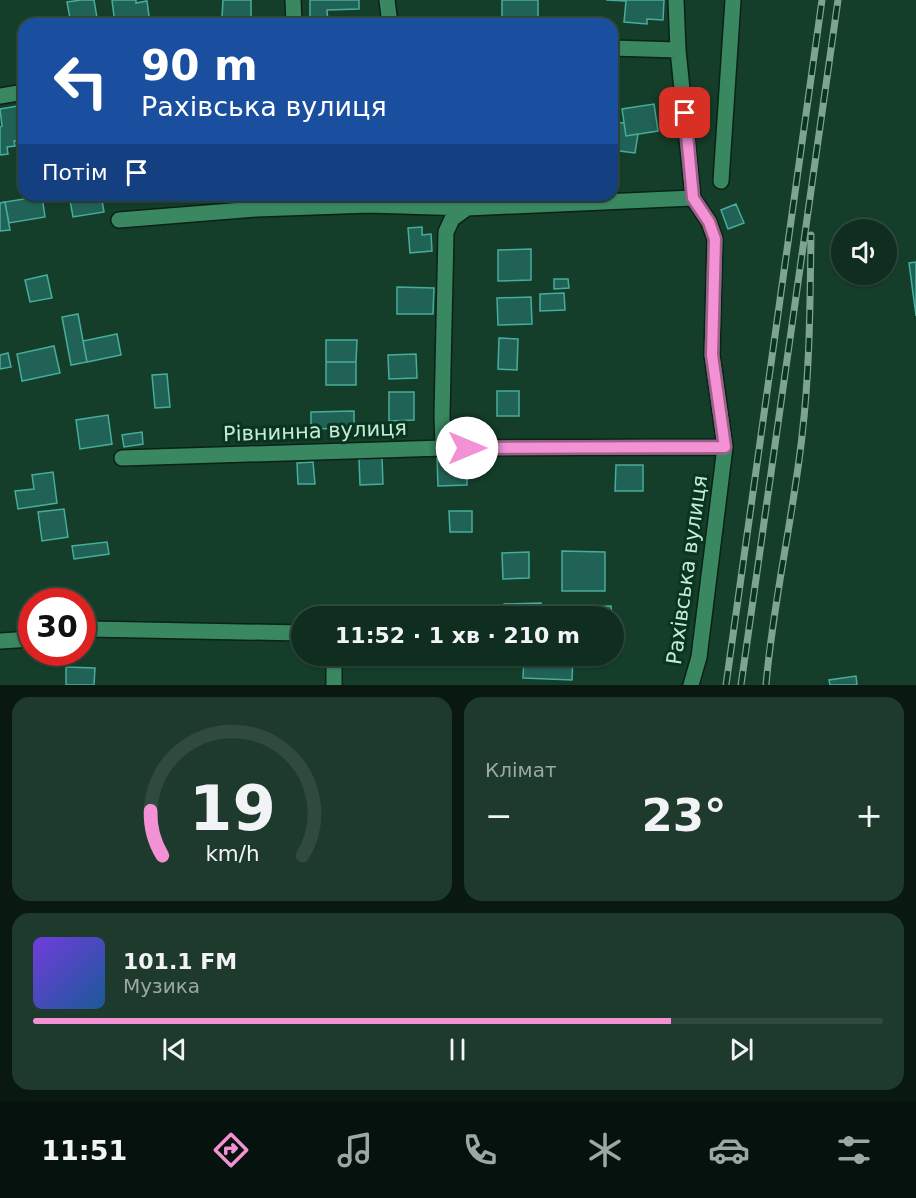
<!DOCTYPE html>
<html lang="uk">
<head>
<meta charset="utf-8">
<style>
	body { margin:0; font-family:"DejaVu Sans",sans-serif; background:#1e3a2d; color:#f1f3f6; height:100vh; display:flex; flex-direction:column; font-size:22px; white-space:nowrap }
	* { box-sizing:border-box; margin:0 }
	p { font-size:20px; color:#9ca8a5 }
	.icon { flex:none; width:33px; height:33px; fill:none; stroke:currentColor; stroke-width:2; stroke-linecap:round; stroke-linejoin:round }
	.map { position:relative; height:685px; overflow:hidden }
	.drawer { display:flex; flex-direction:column; gap:12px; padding:12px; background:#091912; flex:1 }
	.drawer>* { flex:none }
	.hud { position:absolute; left:18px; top:18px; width:600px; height:183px; border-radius:18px; box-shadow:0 2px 4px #0004,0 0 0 2px #304a3e; background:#1a4fa0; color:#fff; overflow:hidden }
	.buttons { position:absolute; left:831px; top:219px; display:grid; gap:12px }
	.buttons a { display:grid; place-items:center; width:66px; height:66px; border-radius:50%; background:#102e20; box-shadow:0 2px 4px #0004,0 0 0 2px #304a3e; font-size:30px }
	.speed { position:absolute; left:18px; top:588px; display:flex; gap:12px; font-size:30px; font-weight:700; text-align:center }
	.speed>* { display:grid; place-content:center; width:78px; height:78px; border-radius:50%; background:#102e20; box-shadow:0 2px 4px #0004,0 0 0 2px #304a3e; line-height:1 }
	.speed .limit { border:9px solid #d22; background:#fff; color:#111 }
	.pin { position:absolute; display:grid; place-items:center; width:51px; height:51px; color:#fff; margin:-26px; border-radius:12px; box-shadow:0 3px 9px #0006 }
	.me { position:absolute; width:66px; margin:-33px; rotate:90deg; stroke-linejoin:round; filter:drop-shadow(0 0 4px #0008) }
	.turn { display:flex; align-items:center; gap:21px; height:126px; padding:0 24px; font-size:27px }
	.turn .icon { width:78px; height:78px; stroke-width:2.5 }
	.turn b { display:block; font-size:42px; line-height:51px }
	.then { display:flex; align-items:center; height:57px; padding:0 24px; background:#0003; gap:12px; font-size:22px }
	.big { font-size:45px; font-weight:600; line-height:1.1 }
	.drawer .widget { flex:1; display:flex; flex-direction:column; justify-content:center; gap:9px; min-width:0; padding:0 21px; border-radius:18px; background:#1e3a2d }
	.drawer .dial { align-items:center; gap:0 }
	.dial svg { height:156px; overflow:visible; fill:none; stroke:#304a3e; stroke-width:7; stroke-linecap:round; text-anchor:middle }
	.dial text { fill:#f1f3f6; stroke:none }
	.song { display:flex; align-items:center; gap:18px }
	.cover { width:72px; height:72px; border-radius:9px; background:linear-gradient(135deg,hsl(260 70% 55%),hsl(210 70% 35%)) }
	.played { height:6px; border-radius:3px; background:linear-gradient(90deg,#f391d5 75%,#304a3e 75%) }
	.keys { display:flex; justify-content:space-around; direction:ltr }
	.heat { display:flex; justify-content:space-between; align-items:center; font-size:33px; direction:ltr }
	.drawer .tiles { flex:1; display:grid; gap:12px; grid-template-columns:1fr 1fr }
	.widget:last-child { grid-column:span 2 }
	.trip { position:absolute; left:291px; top:606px; width:333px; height:60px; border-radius:30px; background:#102e20; box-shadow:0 2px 4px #0004,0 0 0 2px #304a3e; font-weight:600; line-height:60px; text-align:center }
	.dock { display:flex; height:96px; justify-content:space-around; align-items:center; background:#06120d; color:#9ca8a5 }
	.dock .icon { width:42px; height:42px }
	.dock .selected { color:#f391d5 }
	.dock b { font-size:27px; color:#f1f3f6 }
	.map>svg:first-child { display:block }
	.building { fill:#216256; stroke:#47ad9a; stroke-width:1.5 }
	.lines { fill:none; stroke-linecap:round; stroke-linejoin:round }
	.minor-casing { stroke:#0a2216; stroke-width:18 }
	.minor { stroke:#3a8862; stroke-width:15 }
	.rail-casing { stroke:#7ea48f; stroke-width:7 }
	.rail { stroke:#083420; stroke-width:4.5; stroke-dasharray:14; stroke-linecap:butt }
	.route-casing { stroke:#9e5e8a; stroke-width:15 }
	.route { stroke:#f391d5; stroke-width:10 }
	.labels { text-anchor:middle; stroke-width:6; stroke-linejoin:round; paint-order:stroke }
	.street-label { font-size:21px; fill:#c6ebd5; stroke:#083420 }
</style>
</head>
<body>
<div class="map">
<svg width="916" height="685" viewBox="0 0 916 685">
	<rect width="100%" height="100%" fill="#153e2a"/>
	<path class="building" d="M81,0h13l4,24h-27l-4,-22z
		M112,0h24v3l11,-2 3,23h-35z
		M223,0h28v18l-29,-1z
		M310,0h49v9l-32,1 1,12h-18z
		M502,0h36v19h-36z
		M606,0h58l-1,20 -16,-1v5l-23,-2 2,-21z
		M654,104l4,27 -32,5 -4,-27z
		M24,105v35l-10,1 1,5 -8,1 1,7 -8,1v-28l2,-1 -2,-17z
		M612,122l12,1 2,13 12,-2 -3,19 -23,-3z
		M69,195h32l3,17 -31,5z
		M42,196l3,21 -36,6 -4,-21z
		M5,202l5,28 -10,1v-28z
		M736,204l8,19 -16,6 -7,-19z
		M422,227v8l9,-1 1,17 -22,2 -2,-25z
		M531,249v31l-33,1v-31z
		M916,262v54l-7,-53z
		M47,275l5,23 -22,4 -5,-22z
		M554,279h14l1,9 -15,1z
		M397,287l37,1 -1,26h-36z
		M564,293l1,17 -25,1v-17z
		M531,297l1,27 -34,1 -1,-27z
		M78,314l9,48 -16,3 -9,-48z
		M117,334l4,21 -34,7 -4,-21z
		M499,338l19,1 -1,31 -19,-1z
		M326,340h31l-1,22h-30z
		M54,346l6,27 -38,8 -5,-27z
		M8,353l3,14 -11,2v-14z
		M416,354l1,24 -28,1 -1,-24z
		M326,362h30v23h-30z
		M167,374l3,33 -15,1 -3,-33z
		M497,391h22v25h-22z
		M389,392h25v28l-25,1z
		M354,411v17l-43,1v-17z
		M108,415l4,29 -32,5 -4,-29z
		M142,432l1,12 -19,3 -2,-12z
		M382,457l1,27 -23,1 -1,-26z
		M467,457v28l-29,1 -1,-28z
		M313,462l2,22h-17l-1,-21z
		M616,465h27v26h-28z
		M53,472l4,31 -39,6 -3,-18 19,-2 -2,-14z
		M64,509l4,28 -26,4 -4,-29z
		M449,511h23v21h-22z
		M107,542l2,12 -35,5 -2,-13z
		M562,551l43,1v39h-43z
		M529,552v26l-26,1 -1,-26z
		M541,603v13h-37v-12z
		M611,606l1,10h-57v-8z
		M524,656h49l-1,24 -49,-2z
		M66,667l29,1 -1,17h-28z
		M856,676l1,9h-27l-1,-5z"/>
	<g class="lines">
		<g class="minor-casing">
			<path id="minor" d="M293,0l1,24
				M387,0l3,24
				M676,0l2,50 15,148 16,24 6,17 -3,116 13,92 -26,210 -8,28
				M612,48l66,2
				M0,96l24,-4
				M721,181l12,-181
				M119,220l137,-11 113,-4 98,3 226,-10
				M443,448l-1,-33 4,-183 6,-13 15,-11
				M122,458l321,-10 282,-1
				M82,630l8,-1 212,4
				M0,641l32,-2
				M334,656v29"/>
		</g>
		<use href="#minor" class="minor"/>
		<g class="rail-casing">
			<path id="rail" d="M726,685l96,-685
				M741,685l97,-685
				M766,685c7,-84 27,-166 36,-249 8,-67 8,-134 9,-201"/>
		</g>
		<use href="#rail" class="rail"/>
	</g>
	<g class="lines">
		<g class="route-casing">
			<path id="route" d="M467,448l258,-1 -13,-92 3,-116 -6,-17 -16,-24 -8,-85"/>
		</g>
		<use href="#route" class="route"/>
	</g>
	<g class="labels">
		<g class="street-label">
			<text transform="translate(315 431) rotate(-2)" y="7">Рівнинна вулиця</text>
			<text transform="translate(687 570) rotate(-82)" y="7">Рахівська вулиця</text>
		</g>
	</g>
</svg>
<div class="buttons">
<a><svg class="icon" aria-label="sound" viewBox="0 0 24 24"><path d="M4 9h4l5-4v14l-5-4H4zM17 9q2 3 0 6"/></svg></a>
</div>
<div class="speed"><div class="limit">30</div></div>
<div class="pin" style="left:685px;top:113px;background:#d93025"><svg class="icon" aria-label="arrive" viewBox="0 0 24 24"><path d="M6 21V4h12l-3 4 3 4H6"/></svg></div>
<svg class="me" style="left:467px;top:448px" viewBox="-20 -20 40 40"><circle r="19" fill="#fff"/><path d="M0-13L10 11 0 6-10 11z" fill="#f391d5"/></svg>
<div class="trip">11:52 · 1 хв · 210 m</div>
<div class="hud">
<div class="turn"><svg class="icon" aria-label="left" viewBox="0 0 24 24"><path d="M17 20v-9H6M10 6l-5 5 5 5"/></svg><div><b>90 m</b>Рахівська вулиця</div></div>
<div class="then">Потім<svg class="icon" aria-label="arrive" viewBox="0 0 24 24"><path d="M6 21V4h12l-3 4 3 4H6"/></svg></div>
</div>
</div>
<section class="drawer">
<div class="tiles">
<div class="widget dial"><svg viewBox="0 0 100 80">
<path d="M14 69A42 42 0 1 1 86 69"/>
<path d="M14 69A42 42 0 0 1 8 46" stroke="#f391d5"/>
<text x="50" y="56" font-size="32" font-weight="700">19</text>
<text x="50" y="72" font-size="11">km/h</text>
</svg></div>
<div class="widget"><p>Клімат</p>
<div class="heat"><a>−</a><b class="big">23°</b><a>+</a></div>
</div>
<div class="widget">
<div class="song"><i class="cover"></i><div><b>101.1 FM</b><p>Музика</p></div></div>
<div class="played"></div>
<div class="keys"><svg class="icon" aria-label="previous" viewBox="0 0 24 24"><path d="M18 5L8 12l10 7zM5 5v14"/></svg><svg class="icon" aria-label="pause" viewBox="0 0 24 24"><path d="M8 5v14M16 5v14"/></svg><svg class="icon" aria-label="next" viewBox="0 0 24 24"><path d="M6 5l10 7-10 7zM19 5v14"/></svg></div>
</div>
</div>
</section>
<nav class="dock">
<b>11:51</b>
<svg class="icon selected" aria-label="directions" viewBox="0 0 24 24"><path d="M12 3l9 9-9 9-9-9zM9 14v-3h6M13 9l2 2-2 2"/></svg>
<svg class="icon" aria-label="music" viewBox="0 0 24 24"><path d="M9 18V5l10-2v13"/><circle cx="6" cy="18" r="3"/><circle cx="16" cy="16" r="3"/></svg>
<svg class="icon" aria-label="phone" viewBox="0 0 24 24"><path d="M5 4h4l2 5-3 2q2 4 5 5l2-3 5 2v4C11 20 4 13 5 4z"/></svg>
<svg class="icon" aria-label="climate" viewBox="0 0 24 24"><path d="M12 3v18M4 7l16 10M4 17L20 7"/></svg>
<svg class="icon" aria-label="car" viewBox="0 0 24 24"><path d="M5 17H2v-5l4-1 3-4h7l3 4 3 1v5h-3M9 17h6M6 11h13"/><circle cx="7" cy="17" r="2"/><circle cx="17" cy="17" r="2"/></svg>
<svg class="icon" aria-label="filters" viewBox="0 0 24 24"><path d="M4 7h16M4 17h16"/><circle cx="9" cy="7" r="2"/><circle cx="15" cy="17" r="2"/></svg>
</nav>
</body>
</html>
